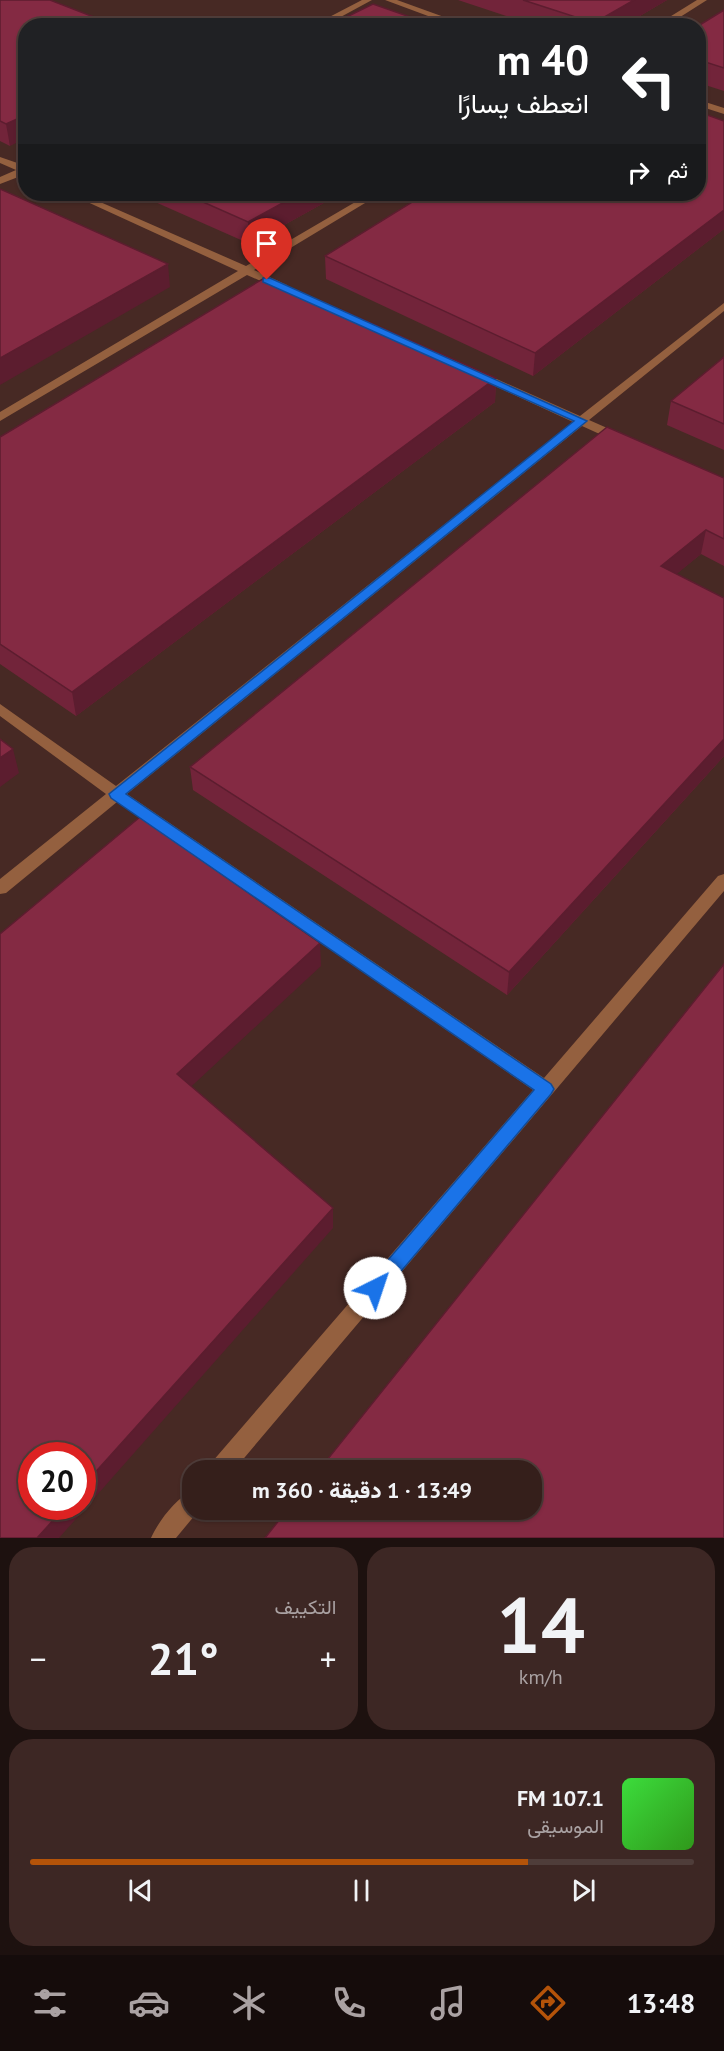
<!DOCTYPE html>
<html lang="ar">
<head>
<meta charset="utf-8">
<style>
	body { margin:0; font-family:"PT Sans",Vazirmatn,sans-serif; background:#3d2724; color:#f1f3f6; direction:rtl; height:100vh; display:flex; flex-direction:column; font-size:22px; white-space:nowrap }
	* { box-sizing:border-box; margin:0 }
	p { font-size:20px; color:#aaa2a3 }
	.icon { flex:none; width:33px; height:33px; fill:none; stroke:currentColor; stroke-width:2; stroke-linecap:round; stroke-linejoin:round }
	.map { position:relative; height:1538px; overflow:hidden; direction:ltr }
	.side { display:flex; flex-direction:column; gap:9px; padding:9px; background:#1d110f; flex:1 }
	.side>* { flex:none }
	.top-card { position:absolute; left:18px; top:18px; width:688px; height:183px; border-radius:24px; box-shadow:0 2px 4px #0004,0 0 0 2px #4f3d3a; direction:rtl; background:#202124; color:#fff; overflow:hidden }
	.speed { position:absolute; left:18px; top:1442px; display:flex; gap:12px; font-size:30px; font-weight:700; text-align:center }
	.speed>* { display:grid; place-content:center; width:78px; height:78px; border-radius:50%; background:#351f1b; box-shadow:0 2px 4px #0004,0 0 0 2px #4f3d3a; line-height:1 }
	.speed .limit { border:9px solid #d22; background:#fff; color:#111 }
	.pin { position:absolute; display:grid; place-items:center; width:51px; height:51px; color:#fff; margin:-62px -26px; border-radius:50% 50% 50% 0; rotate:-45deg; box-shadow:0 0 6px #0007 }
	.pin .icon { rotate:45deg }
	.me { position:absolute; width:66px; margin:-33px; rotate:41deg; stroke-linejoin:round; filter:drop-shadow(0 0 4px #0008) }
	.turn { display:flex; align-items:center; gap:21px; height:126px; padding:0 18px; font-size:27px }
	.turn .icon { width:78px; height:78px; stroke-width:2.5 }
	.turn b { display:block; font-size:42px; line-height:51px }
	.then { display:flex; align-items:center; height:57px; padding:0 18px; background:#0003; gap:12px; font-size:22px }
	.big { font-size:45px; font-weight:800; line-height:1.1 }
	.side .card { flex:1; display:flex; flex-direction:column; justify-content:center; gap:9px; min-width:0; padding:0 21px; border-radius:24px; background:#3d2724 }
	.side .dial { align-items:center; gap:0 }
	.dial b { font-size:78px; line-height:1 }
	.song { display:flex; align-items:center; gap:18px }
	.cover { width:72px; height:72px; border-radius:9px; background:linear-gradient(135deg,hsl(120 70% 55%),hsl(110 70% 35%)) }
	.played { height:6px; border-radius:3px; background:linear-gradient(90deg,#b45309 75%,#4f3d3a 75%) }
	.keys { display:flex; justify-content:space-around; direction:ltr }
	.heat { display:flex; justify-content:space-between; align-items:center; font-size:33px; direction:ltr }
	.side .tiles { flex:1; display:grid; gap:9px; grid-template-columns:1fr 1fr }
	.card:last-child { grid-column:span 2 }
	.trip { position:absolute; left:182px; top:1460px; width:360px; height:60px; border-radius:24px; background:#351f1b; box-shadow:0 2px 4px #0004,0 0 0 2px #4f3d3a; font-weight:800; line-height:60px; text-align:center; direction:rtl }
	.menu { display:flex; height:96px; justify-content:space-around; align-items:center; background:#150c0b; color:#aaa2a3 }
	.menu .icon { width:42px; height:42px }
	.menu .selected { color:#b45309 }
	.menu b { font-size:27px; color:#f1f3f6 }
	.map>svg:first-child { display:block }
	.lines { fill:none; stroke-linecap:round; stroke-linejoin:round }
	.service { fill:#94603f; fill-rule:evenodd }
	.wall { fill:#72243a }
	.shaded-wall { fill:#5c1d2f }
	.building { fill:#842a43; stroke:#5c1d2f; stroke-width:1.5 }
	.route { fill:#1a73e8; stroke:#114b97; stroke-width:1.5 }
</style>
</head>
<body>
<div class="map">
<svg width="724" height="1538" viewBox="0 0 724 1538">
	<rect width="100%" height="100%" fill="#472924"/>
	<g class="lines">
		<path class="service" d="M362,0h10l-48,26h-12z
			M385,0h12l72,26h-14z
			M697,0h10l-41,26h-11z
			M699,100l25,8v6l-25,-8z
			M0,157l26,9v8l-26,10v-7l16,-7 -16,-7z
			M70,194h12l164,72 123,-72h11l-126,76 33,15v4h-8l-32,-14 -247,146v-9l238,-141z
			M724,303v8l-135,109 34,15v6h-8l-33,-15 -455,368 417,284 174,-202 6,-2v17l-490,579h-25l3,-8 321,-372 -416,-288 -111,91 -6,1v-15l106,-85 -106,-78v-12l116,82 457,-364 -100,-46v-4h8l99,44z
			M192,1491v18h8l-24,29h-25c7,-16 25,-40 41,-47z"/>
	</g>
	<path class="wall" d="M458,0h209l-44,26h-87z
		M0,1l10,145 -10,-5z
		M724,10v81l-25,-8v-57z
		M724,121v108l-191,147 -207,-97 -1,-23z
		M137,194h203l-90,50z
		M724,357v93l-57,-25 4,-24z
		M496,378l-1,24 -419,314 -76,-52v-227z
		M724,478v88l-23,-12 -25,20 48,24v158l-217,239 -314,-205 -3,-23z"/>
	<path class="shaded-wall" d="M634,0h33l-44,26h-29v-3z
		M26,115v23l-16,8 -4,-22z
		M299,194h41l-90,50 -2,-22z
		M724,210v19l-191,147 2,-23z
		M168,264l2,23 -170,98v-27z
		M496,378l-1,24 -419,314 -4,-24z
		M706,530l-5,24 -45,37 5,-25z
		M724,739v17l-217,239 2,-23z
		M13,749l6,24 -19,14v-29z
		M320,943l1,23 -140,130 -4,-22z
		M333,1208v20l-274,310h-22l29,-32h16v-19z"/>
	<path class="building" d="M1,0h49l67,26h-91v89l-20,9 -6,-3v-120z
		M523,0h111l-40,23z
		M373,4l63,22h-108z
		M724,10v58l-25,-8 -1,-34z
		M699,112l25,9v89l-189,143 -210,-97 100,-62h274z
		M0,189l168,75 -168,94z
		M185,194h114l-51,28z
		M266,277l230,101 -424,314 -72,-48v-207z
		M724,357v67l-53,-23z
		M607,427l117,51v61l-18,-9 -45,36 63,32v141l-215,233 -319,-205z
		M0,739l13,10 -13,9z
		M140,817l180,126 -143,131 156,134 -251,279v-32h-50v51h34l-29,32h-37v-604z
		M724,964v574h-459l23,-29h243v-39h-212z"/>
	<path class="route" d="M263,278h7l317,143 -461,373 425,290 3,5 -3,5 -170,201 -6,2 -6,-2 -3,-7 3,-6 165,-192 -423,-292 -2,-4 465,-373 -311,-139z"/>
</svg>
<div class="speed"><div class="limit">20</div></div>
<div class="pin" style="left:267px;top:280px;background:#d93025"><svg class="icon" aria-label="arrive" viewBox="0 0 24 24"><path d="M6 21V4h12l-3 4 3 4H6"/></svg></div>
<svg class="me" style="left:375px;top:1288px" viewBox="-20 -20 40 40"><circle r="19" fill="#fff"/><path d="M0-13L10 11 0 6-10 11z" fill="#1a73e8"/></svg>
<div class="trip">13:49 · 1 دقيقة · 360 m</div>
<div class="top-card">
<div class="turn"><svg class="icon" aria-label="left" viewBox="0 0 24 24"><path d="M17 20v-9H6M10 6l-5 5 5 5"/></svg><div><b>40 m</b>انعطف يسارًا</div></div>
<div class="then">ثم<svg class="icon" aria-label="right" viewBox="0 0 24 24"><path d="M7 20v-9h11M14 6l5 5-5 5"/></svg></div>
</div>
</div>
<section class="side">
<div class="tiles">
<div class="card dial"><b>14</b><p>km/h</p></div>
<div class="card"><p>التكييف</p>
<div class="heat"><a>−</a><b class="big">21°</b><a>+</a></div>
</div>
<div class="card">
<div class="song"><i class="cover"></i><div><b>107.1 FM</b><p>الموسيقى</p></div></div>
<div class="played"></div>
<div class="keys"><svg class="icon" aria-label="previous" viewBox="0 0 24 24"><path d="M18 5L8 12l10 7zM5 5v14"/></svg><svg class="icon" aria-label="pause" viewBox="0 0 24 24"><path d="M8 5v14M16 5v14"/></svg><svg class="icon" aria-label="next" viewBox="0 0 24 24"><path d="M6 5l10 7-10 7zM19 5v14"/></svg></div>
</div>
</div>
</section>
<nav class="menu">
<b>13:48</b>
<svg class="icon selected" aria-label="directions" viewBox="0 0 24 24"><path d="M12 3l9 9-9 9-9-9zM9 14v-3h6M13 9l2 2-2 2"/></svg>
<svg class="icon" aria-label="music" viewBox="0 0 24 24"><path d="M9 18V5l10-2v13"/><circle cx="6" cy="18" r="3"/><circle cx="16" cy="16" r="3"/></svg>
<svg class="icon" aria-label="phone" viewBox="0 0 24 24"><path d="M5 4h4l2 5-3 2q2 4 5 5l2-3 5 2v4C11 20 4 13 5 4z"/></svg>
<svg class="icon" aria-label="climate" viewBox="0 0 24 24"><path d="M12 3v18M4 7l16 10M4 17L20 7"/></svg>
<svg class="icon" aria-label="car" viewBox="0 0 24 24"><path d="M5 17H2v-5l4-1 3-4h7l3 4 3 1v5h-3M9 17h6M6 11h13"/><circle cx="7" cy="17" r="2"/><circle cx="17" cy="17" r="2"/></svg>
<svg class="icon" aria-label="filters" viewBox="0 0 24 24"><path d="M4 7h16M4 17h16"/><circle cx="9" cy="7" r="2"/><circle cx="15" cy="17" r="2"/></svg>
</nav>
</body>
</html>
